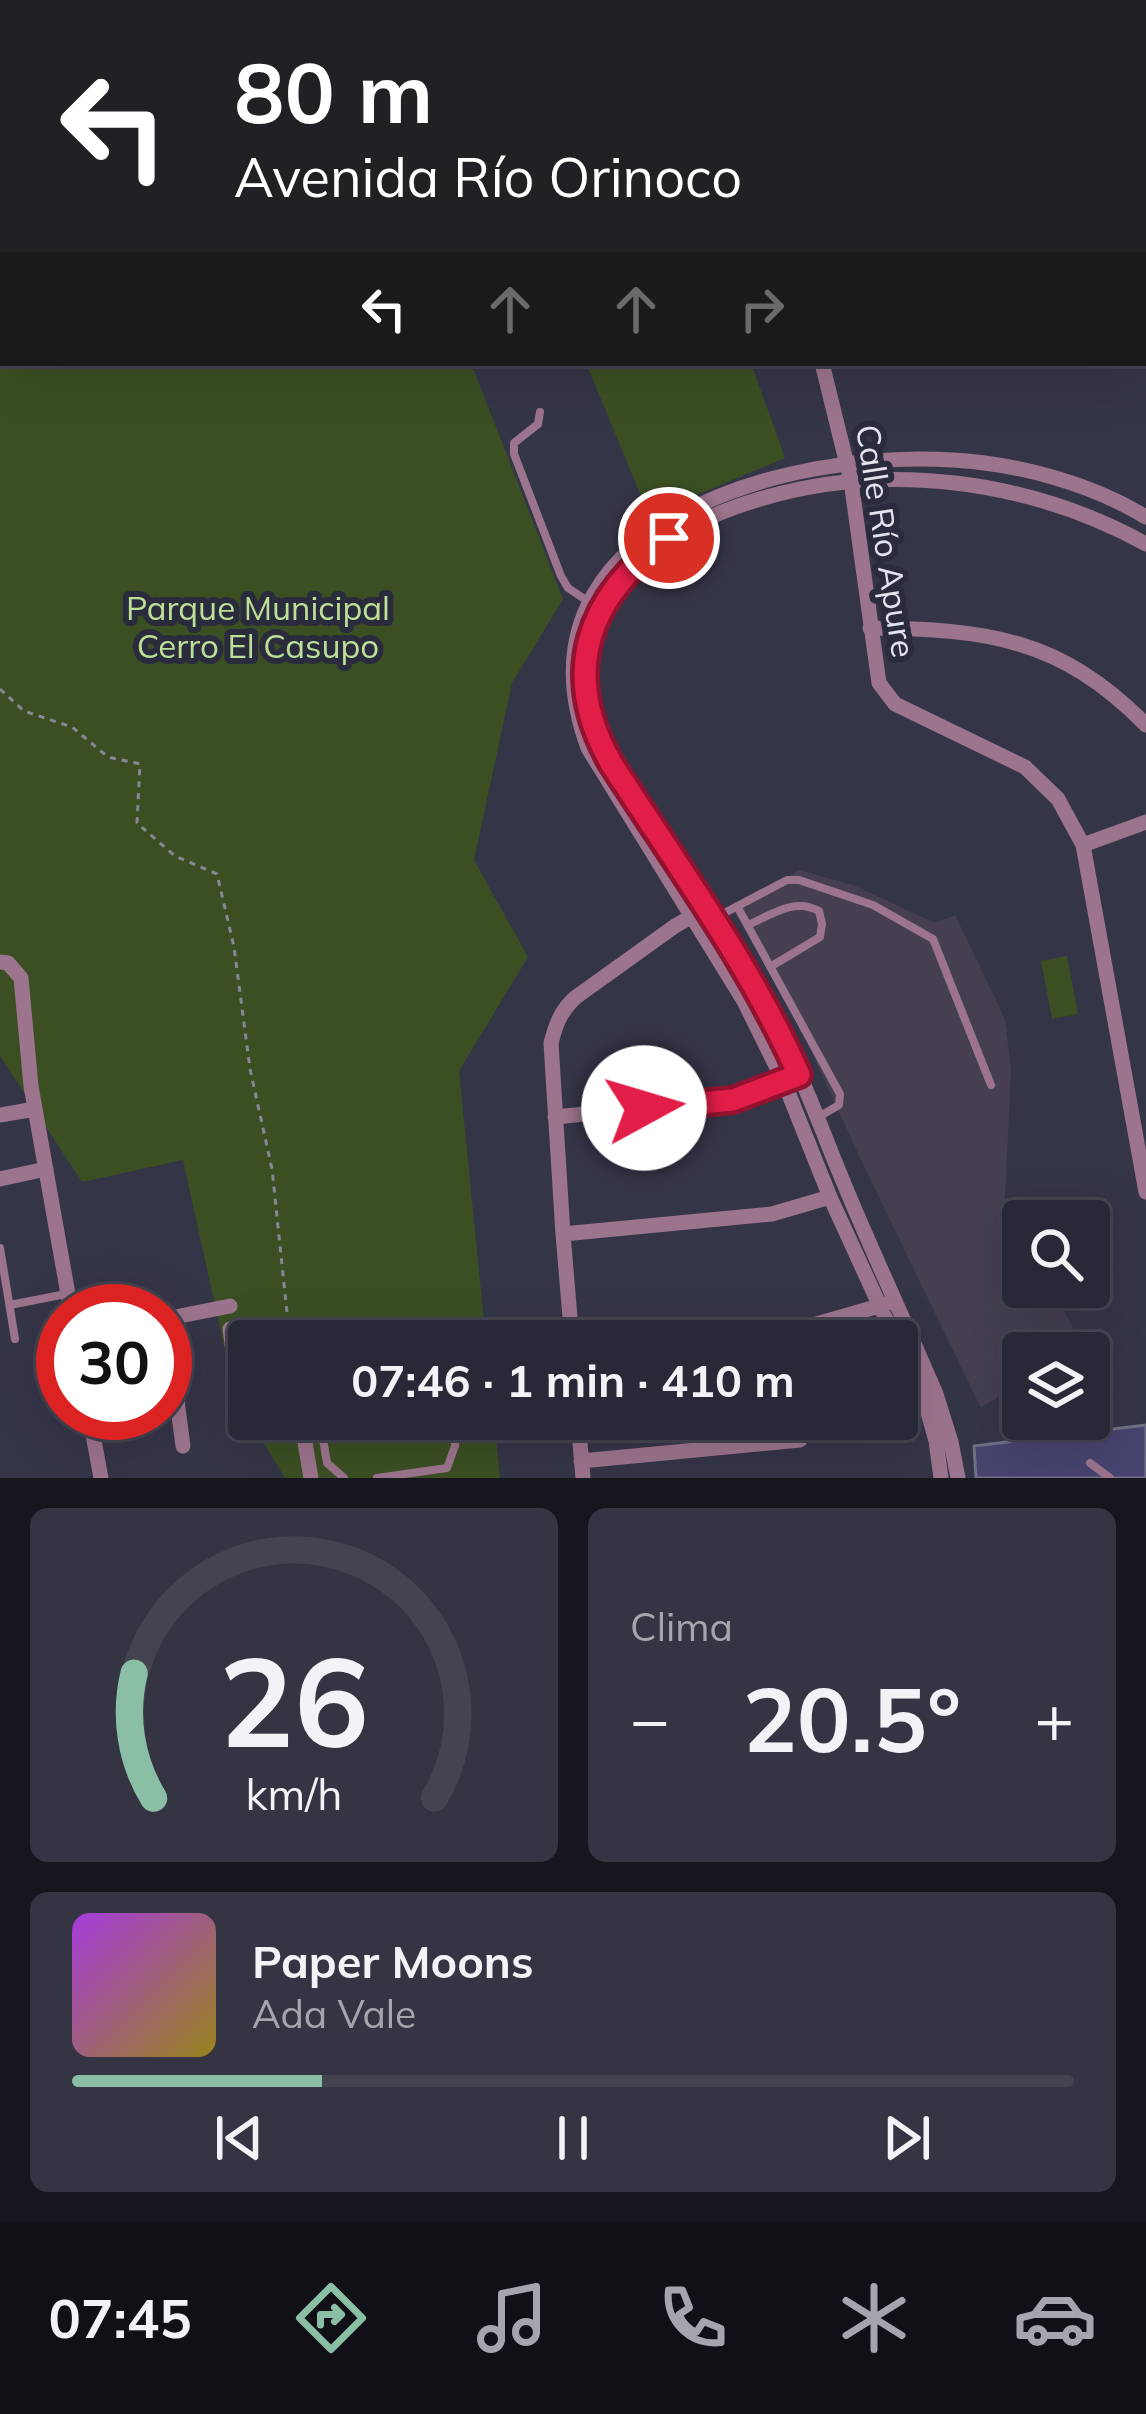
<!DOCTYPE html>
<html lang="es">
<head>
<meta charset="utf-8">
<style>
	body { margin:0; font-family:Mulish,sans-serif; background:#343442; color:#f1f3f6; height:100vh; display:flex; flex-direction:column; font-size:45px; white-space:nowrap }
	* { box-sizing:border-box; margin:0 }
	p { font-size:39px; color:#a5a6ad }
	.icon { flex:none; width:66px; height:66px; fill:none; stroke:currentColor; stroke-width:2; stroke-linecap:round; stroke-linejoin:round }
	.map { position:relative; height:1478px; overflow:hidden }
	.side { display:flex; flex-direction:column; gap:30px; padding:30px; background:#16161e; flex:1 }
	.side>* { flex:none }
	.banner { position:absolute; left:0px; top:0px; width:1146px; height:366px; box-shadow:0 12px 48px #0002,0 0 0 3px #444451; background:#202124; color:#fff; overflow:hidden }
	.buttons { position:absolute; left:1002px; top:1200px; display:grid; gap:24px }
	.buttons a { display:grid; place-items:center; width:108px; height:108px; border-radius:12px; background:#282836; box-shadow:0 12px 48px #0002,0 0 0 3px #444451; font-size:60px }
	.speed { position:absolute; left:36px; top:1284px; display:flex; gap:24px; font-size:60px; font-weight:700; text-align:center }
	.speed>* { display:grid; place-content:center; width:156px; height:156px; border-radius:50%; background:#282836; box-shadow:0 12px 48px #0002,0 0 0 3px #444451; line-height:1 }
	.speed .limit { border:18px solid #d22; background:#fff; color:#111 }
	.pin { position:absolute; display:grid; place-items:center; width:102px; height:102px; color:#fff; margin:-51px; border:6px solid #fff; border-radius:50%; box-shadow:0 3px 12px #0007 }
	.me { position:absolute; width:132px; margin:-66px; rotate:84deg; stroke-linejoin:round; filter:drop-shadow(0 0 9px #0008) }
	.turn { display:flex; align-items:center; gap:42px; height:252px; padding:0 36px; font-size:54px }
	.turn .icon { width:156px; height:156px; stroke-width:2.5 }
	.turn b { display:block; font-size:84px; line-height:102px }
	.lanes { display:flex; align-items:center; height:114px; padding:0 36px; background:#0003; justify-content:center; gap:60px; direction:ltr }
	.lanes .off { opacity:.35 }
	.big { font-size:90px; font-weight:700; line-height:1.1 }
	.side .tile { flex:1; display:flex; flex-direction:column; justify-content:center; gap:18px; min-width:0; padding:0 42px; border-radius:18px; background:#343442 }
	.side .dial { align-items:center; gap:0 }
	.dial svg { height:312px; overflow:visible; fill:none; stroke:#444451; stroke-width:7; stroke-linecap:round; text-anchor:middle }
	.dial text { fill:#f1f3f6; stroke:none }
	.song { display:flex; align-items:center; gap:36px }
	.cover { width:144px; height:144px; border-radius:18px; background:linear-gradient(135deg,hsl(280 70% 55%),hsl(50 70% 35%)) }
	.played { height:12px; border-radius:6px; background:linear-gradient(90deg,#8abfa5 25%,#444451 25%) }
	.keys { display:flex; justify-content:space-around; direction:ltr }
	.heat { display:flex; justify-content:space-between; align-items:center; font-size:66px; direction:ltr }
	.side .tiles { flex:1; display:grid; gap:30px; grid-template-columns:1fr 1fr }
	.tile:last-child { grid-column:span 2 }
	.trip { position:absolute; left:228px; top:1320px; width:690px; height:120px; border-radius:12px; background:#282836; box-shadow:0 12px 48px #0002,0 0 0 3px #444451; font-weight:700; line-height:120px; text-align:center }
	.tabs { display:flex; height:192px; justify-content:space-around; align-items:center; background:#101016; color:#a5a6ad }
	.tabs .icon { width:84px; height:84px }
	.tabs .selected { color:#8abfa5 }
	.tabs b { font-size:54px; color:#f1f3f6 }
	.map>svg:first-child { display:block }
	.education { fill:#453f50 }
	.green { fill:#3c4f23 }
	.building { fill:#46446f; stroke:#707085; stroke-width:3 }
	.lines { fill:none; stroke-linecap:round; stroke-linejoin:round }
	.path { stroke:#878797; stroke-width:3; stroke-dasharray:6 6; stroke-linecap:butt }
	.service { stroke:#9c748d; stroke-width:8 }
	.minor { stroke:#9c748d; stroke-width:15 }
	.route-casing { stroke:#92132f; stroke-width:30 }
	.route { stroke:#e11d48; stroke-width:21 }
	.labels { text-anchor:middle; stroke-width:12; stroke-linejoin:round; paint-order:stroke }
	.street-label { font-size:33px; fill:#e4e4f0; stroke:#2b2b3e }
	.park-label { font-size:33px; fill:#bedf96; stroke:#2b2b3e }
</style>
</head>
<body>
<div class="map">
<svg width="1146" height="1478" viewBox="0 0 1146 1478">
	<rect width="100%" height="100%" fill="#353548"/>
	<path class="education" d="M799,870l54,15 82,38 20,-8 50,104 6,51 -6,128 18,34v55h28l30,56 -15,10h-43v28l-42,27 -122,-252 -59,-129 -68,-119z"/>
	<path class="green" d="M0,0h719l-1,3h-715v360h468l92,236 -51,84 -38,177 54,97 -69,114 27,270h-237v77l-14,-22 -52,-236 -101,22 -82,-126z
		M586,363h165l34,95 -136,57z
		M1067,956l11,58 -26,5 -11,-58z
		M249,1419h245l6,59h-215z"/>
	<path class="building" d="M1146,1425v53h-170l-2,-32z"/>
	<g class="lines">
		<path class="path" d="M0,689l24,22 48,16 36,30 32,7 -3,59 38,33 42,18 17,73 16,122 22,100 18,172"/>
		<path class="service" d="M540,412l-2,12 -24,19v11l47,122 7,12 21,14
			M737,906l103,188 -1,11 -22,13
			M713,919l74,-39h12l74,25 60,34 58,146
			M748,925c23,-10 47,-28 71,-14l3,13 -2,13 -50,30
			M0,1248l15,91
			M10,1305l56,-11
			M337,1419l-11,1 -5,7 6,36 17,15
			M1090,1463l20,15
			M377,1478l70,-10 8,-22 1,-27"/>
		<path class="minor" d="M1061,0l1,3
			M786,3l2,-3
			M1143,223l3,7
			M822,363l29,118 28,202 16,21 130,63 33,32 25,46 63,347
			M870,628c116,1 191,10 276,97
			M1083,845l63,-23
			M0,962l8,1 13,15 10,108 40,225
			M0,1115l35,-6
			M555,1117l178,-18 55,-19
			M0,1179l46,-10
			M563,1234l209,-20 58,-17
			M165,1319l65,-13
			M230,1329l7,50 12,-2
			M572,1341l-9,-107 -12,-191c5,-19 10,-33 25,-46l99,-71 23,-13
			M641,1341l165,-14 80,-23
			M165,1392l11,1 7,53
			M89,1413l12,65
			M301,1419l10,59
			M578,1419l5,59
			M581,1461l219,-21
			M941,1478l-5,-37 -9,-32 -97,-212 -46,-115 -40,-81 -156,-253c-82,-223 199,-299 365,-288 66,4 137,23 193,57
			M958,1478l-7,-36 -15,-48c-30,-70 -62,-138 -91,-208 -20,-47 -37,-97 -60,-142 -34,-68 -77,-132 -118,-194 -30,-45 -79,-105 -82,-160 -6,-107 84,-164 175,-191 127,-38 270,-19 386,45"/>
	</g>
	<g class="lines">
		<g class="route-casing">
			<path id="route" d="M644,1108l89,-8 66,-25c-49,-111 -123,-211 -188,-312 -51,-90 -24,-168 58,-225"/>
		</g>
		<use href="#route" class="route"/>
	</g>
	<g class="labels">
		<g class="street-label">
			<text transform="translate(886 541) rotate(81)" y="12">Calle Río Apure</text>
		</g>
		<g class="park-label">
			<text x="258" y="620">Parque Municipal<tspan x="258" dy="38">Cerro El Casupo</tspan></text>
		</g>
	</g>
</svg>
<div class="buttons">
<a><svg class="icon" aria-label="search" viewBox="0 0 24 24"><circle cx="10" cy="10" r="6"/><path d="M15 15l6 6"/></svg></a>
<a><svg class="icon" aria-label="layers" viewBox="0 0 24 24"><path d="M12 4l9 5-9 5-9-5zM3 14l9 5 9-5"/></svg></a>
</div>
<div class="speed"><div class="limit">30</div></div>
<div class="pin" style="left:669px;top:538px;background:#d93025"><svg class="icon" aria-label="arrive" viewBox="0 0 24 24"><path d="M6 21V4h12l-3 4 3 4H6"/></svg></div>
<svg class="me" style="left:644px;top:1108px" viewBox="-20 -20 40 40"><circle r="19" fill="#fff"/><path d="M0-13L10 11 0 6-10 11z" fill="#e11d48"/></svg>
<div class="trip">07:46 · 1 min · 410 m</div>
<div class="banner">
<div class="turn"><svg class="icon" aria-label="left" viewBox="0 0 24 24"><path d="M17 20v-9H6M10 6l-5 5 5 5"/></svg><div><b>80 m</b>Avenida Río Orinoco</div></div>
<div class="lanes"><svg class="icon" aria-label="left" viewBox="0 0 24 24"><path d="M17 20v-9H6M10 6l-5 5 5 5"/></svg><svg class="icon off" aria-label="ahead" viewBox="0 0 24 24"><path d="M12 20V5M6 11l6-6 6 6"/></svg><svg class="icon off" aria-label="ahead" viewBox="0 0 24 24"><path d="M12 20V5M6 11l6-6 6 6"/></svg><svg class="icon off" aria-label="right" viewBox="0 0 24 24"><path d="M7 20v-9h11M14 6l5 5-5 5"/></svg></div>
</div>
</div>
<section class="side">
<div class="tiles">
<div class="tile dial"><svg viewBox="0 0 100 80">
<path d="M14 69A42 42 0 1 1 86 69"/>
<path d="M14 69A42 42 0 0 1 9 37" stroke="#8abfa5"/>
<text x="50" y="56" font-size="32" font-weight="700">26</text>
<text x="50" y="72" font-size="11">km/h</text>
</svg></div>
<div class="tile"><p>Clima</p>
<div class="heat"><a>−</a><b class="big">20.5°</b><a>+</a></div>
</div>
<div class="tile">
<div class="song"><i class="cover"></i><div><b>Paper Moons</b><p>Ada Vale</p></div></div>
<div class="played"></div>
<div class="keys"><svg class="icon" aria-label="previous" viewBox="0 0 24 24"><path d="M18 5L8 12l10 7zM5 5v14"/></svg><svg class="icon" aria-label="pause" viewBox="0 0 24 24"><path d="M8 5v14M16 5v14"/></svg><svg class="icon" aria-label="next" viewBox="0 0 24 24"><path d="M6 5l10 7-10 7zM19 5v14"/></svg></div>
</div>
</div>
</section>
<nav class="tabs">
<b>07:45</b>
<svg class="icon selected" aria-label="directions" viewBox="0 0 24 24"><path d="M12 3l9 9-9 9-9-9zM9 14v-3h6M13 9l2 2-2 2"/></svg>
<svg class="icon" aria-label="music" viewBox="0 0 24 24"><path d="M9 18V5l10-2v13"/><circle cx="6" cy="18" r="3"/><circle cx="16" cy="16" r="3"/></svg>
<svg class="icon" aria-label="phone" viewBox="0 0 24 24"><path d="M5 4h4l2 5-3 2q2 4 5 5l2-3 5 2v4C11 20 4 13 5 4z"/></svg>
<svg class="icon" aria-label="climate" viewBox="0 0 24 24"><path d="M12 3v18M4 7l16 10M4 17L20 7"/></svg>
<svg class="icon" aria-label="car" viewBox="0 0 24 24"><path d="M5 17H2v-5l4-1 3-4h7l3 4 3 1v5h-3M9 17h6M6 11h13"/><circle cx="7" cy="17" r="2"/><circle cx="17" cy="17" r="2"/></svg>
</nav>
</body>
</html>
